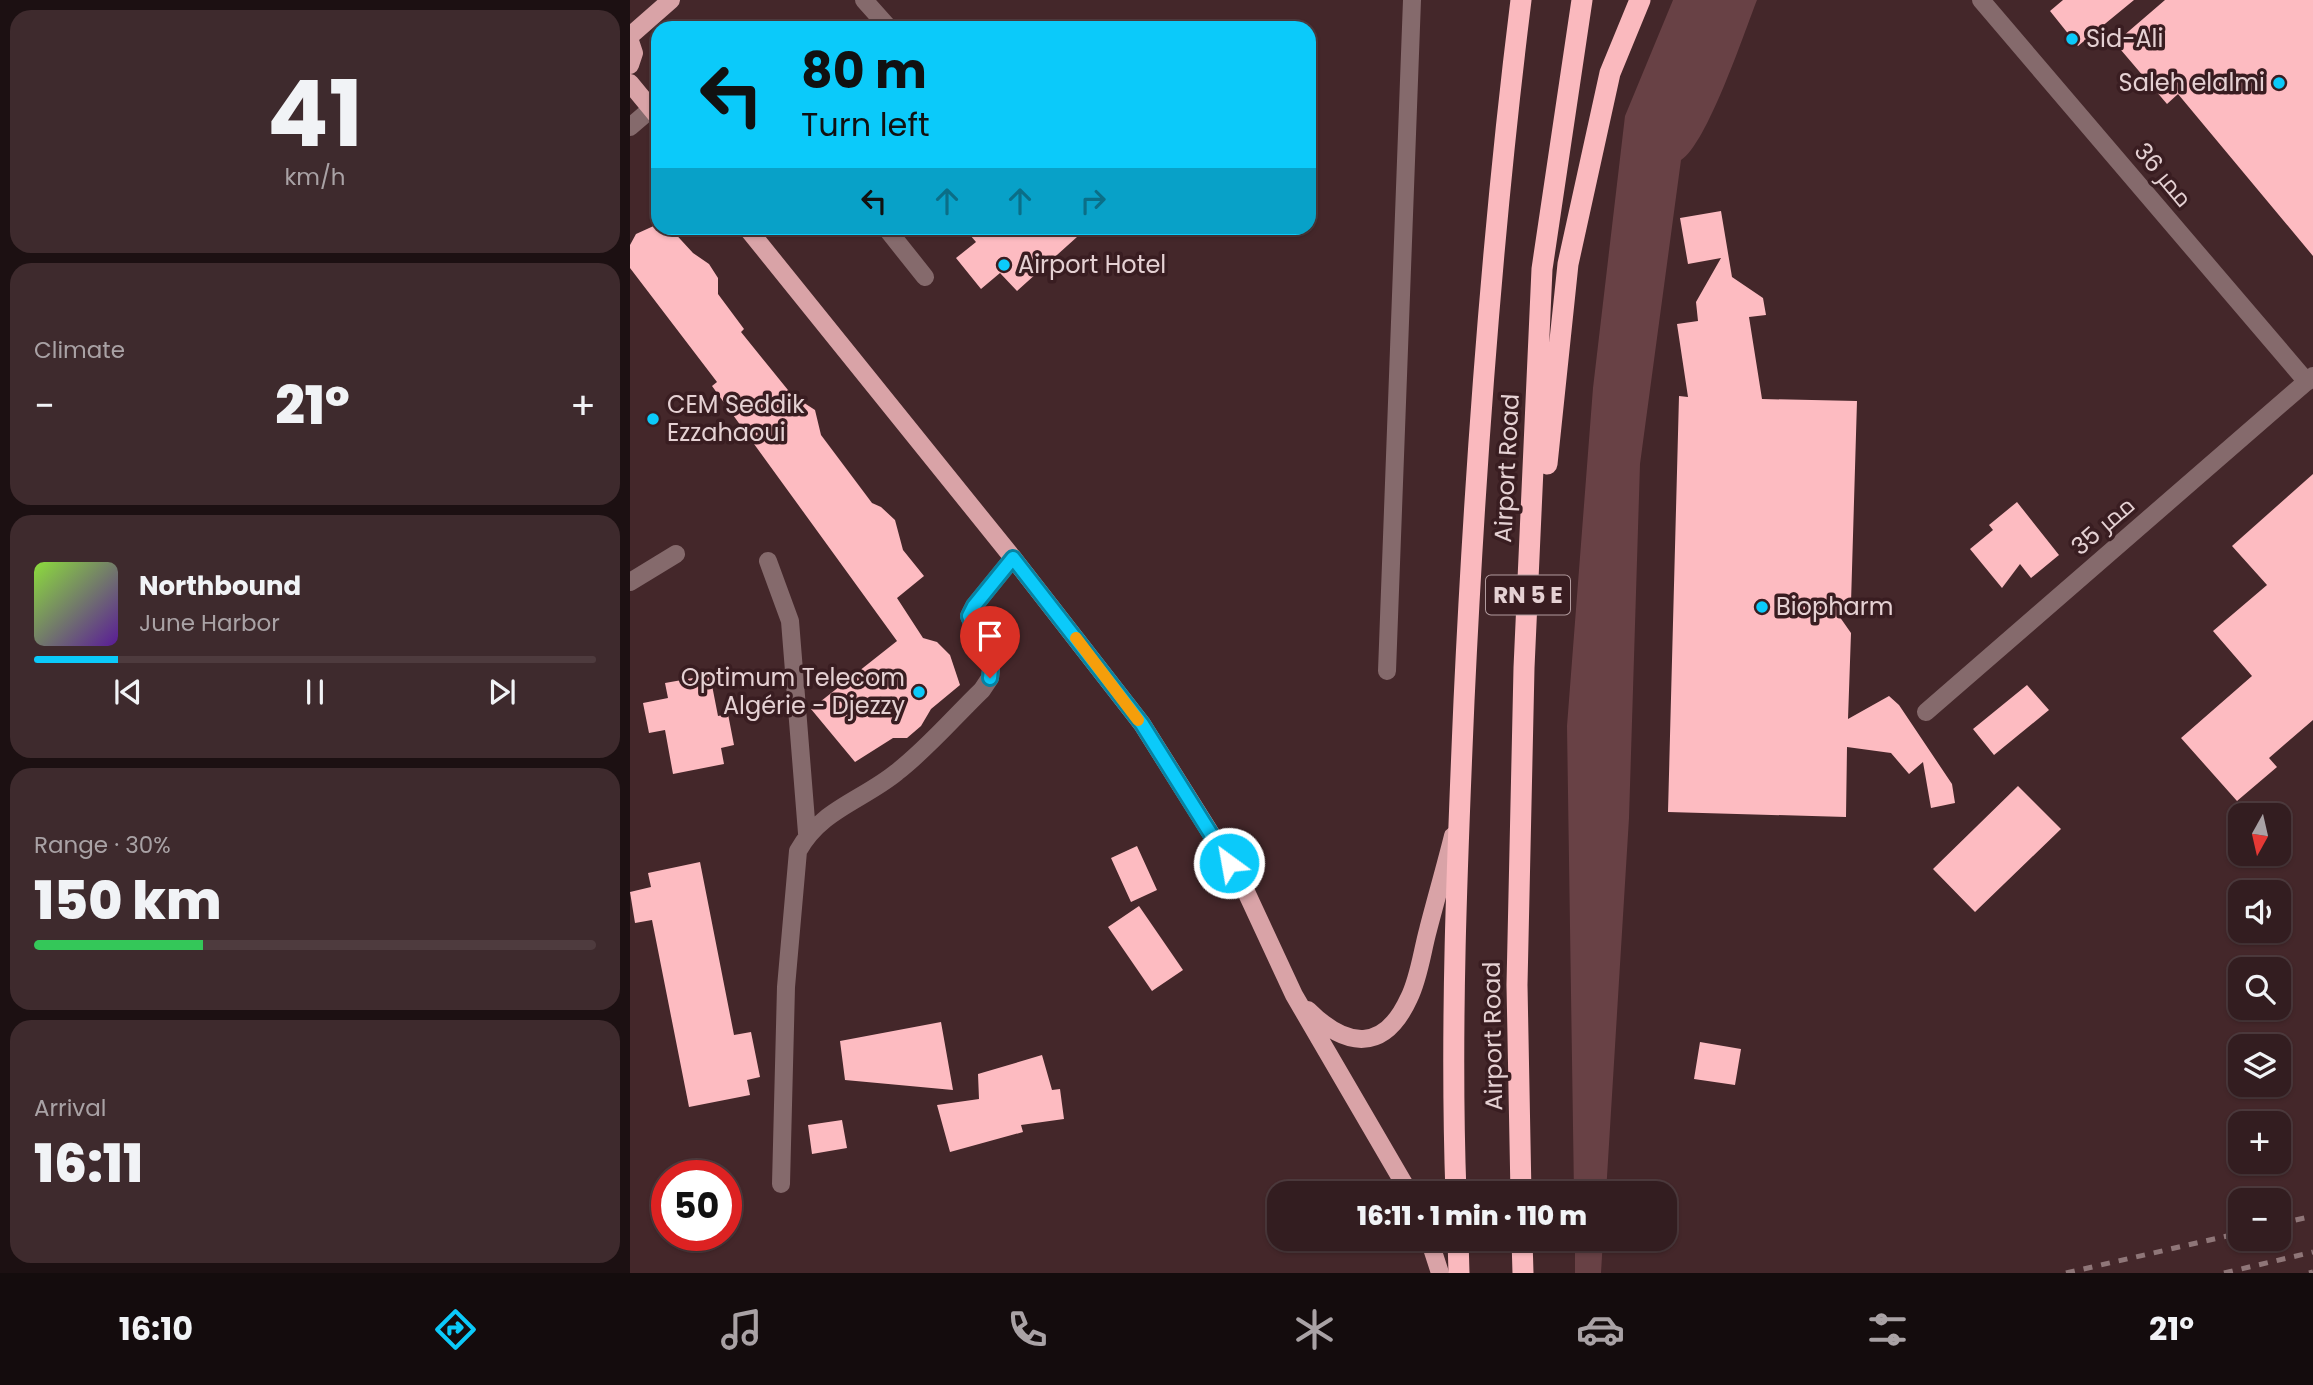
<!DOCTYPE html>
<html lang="en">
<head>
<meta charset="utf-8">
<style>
	body { margin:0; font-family:Poppins,Cairo,sans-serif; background:#3e2a2d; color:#f1f3f6; height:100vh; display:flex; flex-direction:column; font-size:26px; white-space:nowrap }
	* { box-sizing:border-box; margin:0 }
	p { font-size:23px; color:#a9a2a5 }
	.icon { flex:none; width:38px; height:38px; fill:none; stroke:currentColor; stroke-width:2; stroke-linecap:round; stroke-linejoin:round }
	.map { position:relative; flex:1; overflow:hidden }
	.drawer { display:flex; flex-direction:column; gap:10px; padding:10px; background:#1c1012; width:630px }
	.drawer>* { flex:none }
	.top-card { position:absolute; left:21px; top:21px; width:665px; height:214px; border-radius:21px; box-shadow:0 2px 5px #0004,0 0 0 2px #4e3b3e; background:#0bcafa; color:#111; overflow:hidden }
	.needle { width:46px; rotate:188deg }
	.tools { position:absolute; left:1598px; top:803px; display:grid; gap:14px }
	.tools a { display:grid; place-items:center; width:63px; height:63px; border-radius:14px; background:#331d20; box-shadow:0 2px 5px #0004,0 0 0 2px #4e3b3e; font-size:35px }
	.speed { position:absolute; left:21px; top:1160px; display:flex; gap:14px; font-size:35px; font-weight:700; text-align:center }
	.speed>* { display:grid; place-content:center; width:91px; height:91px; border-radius:50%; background:#331d20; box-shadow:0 2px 5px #0004,0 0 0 2px #4e3b3e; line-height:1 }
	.speed .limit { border:10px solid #d22; background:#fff; color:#111 }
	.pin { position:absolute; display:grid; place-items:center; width:60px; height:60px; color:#fff; margin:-72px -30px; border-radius:50% 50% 50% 0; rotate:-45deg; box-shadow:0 0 7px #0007 }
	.pin .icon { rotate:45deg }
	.me { position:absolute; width:77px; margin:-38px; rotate:328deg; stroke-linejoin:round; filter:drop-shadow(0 0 5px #0008) }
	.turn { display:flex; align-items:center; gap:24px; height:147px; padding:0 35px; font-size:32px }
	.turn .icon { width:91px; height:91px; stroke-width:2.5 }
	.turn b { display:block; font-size:49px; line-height:60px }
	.lanes { display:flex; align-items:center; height:66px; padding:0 35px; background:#0003; justify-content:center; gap:35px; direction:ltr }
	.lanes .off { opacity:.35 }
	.big { font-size:52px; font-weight:800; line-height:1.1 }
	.drawer .card { flex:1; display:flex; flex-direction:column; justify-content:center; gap:10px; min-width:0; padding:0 24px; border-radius:21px; background:#3e2a2d }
	.drawer .dial { align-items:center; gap:0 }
	.dial b { font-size:91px; line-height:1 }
	.song { display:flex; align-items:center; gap:21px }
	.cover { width:84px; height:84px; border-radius:10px; background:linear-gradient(135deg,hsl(90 70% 55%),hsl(270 70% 35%)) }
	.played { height:7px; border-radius:4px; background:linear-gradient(90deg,#0bcafa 15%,#4e3b3e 15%) }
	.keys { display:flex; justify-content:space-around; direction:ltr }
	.heat { display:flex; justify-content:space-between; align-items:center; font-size:38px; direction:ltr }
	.charge { height:10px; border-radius:5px; background:linear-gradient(90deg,#34c759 30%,#4e3b3e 0) }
	.trip { position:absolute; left:637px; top:1181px; width:410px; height:70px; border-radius:21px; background:#331d20; box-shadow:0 2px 5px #0004,0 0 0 2px #4e3b3e; font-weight:800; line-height:70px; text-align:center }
	.tabs { display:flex; height:112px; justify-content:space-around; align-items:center; background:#140c0d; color:#a9a2a5 }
	.tabs .icon { width:49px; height:49px }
	.tabs .active { color:#0bcafa }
	.tabs b { font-size:32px; color:#f1f3f6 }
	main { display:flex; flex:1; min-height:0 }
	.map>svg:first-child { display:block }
	.green { fill:#684145 }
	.building { fill:#fdbbc1 }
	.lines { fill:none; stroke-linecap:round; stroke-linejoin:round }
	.minor { stroke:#856a6c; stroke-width:18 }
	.major { stroke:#d9a3a7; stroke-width:18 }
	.highway { stroke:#fab9be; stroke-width:21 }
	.rail { stroke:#8f7678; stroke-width:5; stroke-dasharray:9 9; stroke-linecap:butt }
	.route-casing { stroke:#0783a2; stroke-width:18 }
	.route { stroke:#0bcafa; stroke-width:12 }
	.slow { stroke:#f59e0b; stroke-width:12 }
	.poi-dot { fill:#0bcafa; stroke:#391d21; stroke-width:2.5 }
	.labels { text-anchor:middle; stroke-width:7; stroke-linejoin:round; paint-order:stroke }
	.shield { fill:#391d21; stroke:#b19b9e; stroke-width:2 }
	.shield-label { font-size:23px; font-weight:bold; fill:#e5d1d3 }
	.poi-label { font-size:24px; fill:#e5d1d3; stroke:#391d21; text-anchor:start }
	.street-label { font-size:24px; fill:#e5d1d3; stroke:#391d21 }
</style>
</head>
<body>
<main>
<section class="drawer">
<div class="card dial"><b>41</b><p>km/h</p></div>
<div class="card"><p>Climate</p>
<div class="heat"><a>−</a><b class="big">21°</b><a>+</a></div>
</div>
<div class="card">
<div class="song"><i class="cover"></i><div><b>Northbound</b><p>June Harbor</p></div></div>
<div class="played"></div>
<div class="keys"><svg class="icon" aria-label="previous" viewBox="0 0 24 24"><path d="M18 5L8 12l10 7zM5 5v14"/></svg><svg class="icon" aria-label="pause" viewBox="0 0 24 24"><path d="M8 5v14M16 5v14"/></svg><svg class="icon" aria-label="next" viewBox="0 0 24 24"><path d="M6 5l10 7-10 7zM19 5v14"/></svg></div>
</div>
<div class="card"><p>Range · 30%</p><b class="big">150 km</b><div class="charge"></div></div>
<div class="card"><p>Arrival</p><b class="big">16:11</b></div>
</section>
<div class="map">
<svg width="1683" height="1273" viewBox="0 0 1683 1273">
	<rect width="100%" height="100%" fill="#44272a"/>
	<path class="green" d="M1043,0h84c-13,33 -50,144 -76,160l-41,304 -11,354 -23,375h-32l-7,-467 26,-338 32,-272z
		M945,1239h28l-2,34h-26z"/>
	<path class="building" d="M1433,0h71l-56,46 -28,-35z
		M1535,0h148v256l-135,-162 -11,10 -52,-61z
		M1091,211l11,66 31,21 3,17 -17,2 13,82 95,2 -6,202 -14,10 14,20 -3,86 41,-23 10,9 53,79 3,19 -24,5 -8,-46 -14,12 -18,-21 -44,-6 -1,70 -178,-5 11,-416 9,1 -11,-73 21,-3 -2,-19 25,-44 -33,6 -8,-46z
		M28,224v4h12l23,25 16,11 9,14v16l26,35 -3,3 51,63 23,15 6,25 51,68 9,4 14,13 8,30 21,26 -27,22 26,40 14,4 13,13 10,30 -29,24 -10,17 -14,12h-14l-38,24 -44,-53 86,-68 -185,-255 5,-4 -87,-114v-23l6,-11z
		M334,228h123l-70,63 -17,-18 -19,16 -25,-31 20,-16z
		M1683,474v246l-44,38 8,9 -40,34 -56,-63 71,-62 -39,-45 54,-46 -35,-39z
		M1387,502l42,53 -28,23 -11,-14 -18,24 -32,-39 23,-19 -4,-5z
		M80,675l8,41 10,-2 6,31 -13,3 3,16 -51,10 -8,-44 -16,3 -6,-30 25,-5 -3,-15z
		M1397,685l22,25 -55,45 -21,-26z
		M1388,786l43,43 -86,83 -42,-43z
		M507,846l20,44 -26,12 -20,-44z
		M70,862l34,173 17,-3 9,45 -13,3 3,15 -61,12 -37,-187 -17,3 -5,-31 21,-5 -3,-14z
		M509,906l44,64 -31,21 -44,-64z
		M311,1022l12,68 -108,-10 -5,-39z
		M1070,1042l41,7 -6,36 -41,-6z
		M412,1055l10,35 8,-1 4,30 -43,6 2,7 -73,20 -13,-47 42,-6 -1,-25z
		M212,1120l5,28 -35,6 -4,-29z"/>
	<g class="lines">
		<path class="minor" d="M234,0l25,28
			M1351,0l326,382
			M0,127l21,-18
			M256,228l39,49
			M138,561l22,60 17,212
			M0,582l46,-28
			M757,671l25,-671
			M1296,712l387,-336
			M151,1184l5,-197 12,-136c22,-41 65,-51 99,-79 31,-24 57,-55 85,-82l8,-12 1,-9 -22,-53 5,-10 39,-48"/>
		<path class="major" d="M0,36l41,-36
			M0,41l4,12 -4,12
			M0,83l28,34
			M117,228l266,330 129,166 100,159 52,112 116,199
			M678,1010c38,38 76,43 101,-12 10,-20 13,-46 19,-68 8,-31 17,-62 25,-94
			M799,1239l11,34"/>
		<path class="highway" d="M917,464l21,-200 42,-191 30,-73
			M826,1194c-6,-164 1,-330 8,-493 11,-234 28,-469 57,-701
			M891,1194l-4,-209 7,-317 18,-399 40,-269
			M828,1239l1,34
			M892,1239l1,34"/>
		<path class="rail" d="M1648,1224l35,-8
			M1436,1273l174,-40
			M1594,1273l89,-21
			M1679,1273l4,-1"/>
	</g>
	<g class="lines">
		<g class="route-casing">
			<path id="route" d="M360,678l1,-9 -22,-53 5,-10 39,-48 129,166 87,139"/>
		</g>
		<use href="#route" class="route"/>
		<path class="slow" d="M446,638l62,82"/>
	</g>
	<g class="poi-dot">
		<circle cx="1442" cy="39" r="7"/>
		<circle cx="1649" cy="83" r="7"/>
		<circle cx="374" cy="265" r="7"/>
		<circle cx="23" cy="419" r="7"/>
		<circle cx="1132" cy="607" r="7"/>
		<circle cx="289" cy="692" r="7"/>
	</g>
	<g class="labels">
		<rect class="shield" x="856" y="575.5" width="84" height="39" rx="5"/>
		<g class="shield-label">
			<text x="898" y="603">RN 5 E</text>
		</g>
		<g class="poi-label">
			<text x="1456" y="47">Sid-Ali</text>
			<text x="1635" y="91" text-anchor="end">Saleh elalmi</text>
			<text x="388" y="273">Airport Hotel</text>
			<text x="37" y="413">CEM Seddik<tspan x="37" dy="28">Ezzahaoui</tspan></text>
			<text x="1146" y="615">Biopharm</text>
			<text x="275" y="686" text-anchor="end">Optimum Telecom<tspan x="275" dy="28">Algérie - Djezzy</tspan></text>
		</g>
		<g class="street-label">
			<text transform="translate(1533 175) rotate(50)" y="8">ممر 36</text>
			<text transform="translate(877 468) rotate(-87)" y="8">Airport Road</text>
			<text transform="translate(1473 526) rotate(-41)" y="8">ممر 35</text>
			<text transform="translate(863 1036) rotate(-91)" y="8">Airport Road</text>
		</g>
	</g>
</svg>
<div class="tools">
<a><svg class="needle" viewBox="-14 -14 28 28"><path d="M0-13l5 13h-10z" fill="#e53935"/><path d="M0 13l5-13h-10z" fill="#a9a2a5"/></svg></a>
<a><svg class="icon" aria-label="sound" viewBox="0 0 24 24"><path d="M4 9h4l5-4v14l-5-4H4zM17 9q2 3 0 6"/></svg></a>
<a><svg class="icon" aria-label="search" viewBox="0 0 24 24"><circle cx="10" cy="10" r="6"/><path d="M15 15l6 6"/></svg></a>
<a><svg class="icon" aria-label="layers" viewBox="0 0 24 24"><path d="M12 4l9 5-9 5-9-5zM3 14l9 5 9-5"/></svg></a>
<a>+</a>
<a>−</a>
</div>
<div class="speed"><div class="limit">50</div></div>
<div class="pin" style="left:360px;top:678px;background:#d93025"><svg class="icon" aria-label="arrive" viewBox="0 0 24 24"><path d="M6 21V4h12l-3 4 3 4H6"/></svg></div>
<svg class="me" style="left:599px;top:863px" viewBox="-20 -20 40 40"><circle r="17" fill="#0bcafa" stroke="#fff" stroke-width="3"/><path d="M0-11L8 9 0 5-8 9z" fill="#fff"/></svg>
<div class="trip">16:11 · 1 min · 110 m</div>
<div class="top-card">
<div class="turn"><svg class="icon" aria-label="left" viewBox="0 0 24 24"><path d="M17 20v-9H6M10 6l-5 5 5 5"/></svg><div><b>80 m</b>Turn left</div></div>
<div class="lanes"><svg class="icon" aria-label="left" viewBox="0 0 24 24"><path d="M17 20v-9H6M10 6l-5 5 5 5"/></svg><svg class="icon off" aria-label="ahead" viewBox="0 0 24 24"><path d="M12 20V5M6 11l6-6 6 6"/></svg><svg class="icon off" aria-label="ahead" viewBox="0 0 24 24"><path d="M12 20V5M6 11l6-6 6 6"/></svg><svg class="icon off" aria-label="right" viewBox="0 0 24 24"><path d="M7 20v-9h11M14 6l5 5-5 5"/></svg></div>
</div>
</div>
</main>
<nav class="tabs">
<b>16:10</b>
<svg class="icon active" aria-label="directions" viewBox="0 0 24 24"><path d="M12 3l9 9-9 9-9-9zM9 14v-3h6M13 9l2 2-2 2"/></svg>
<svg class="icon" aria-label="music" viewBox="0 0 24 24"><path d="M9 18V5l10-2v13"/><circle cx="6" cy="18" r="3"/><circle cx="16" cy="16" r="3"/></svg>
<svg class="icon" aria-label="phone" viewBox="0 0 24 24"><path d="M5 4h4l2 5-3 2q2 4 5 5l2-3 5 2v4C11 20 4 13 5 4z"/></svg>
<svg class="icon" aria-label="climate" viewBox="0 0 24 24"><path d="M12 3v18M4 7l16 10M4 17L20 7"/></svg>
<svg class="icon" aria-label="car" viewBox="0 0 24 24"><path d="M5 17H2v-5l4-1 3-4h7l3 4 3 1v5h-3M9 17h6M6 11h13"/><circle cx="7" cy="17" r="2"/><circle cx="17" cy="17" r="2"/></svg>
<svg class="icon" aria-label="filters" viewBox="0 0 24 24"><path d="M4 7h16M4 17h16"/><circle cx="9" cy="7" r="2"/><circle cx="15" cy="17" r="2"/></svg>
<b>21°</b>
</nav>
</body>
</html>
